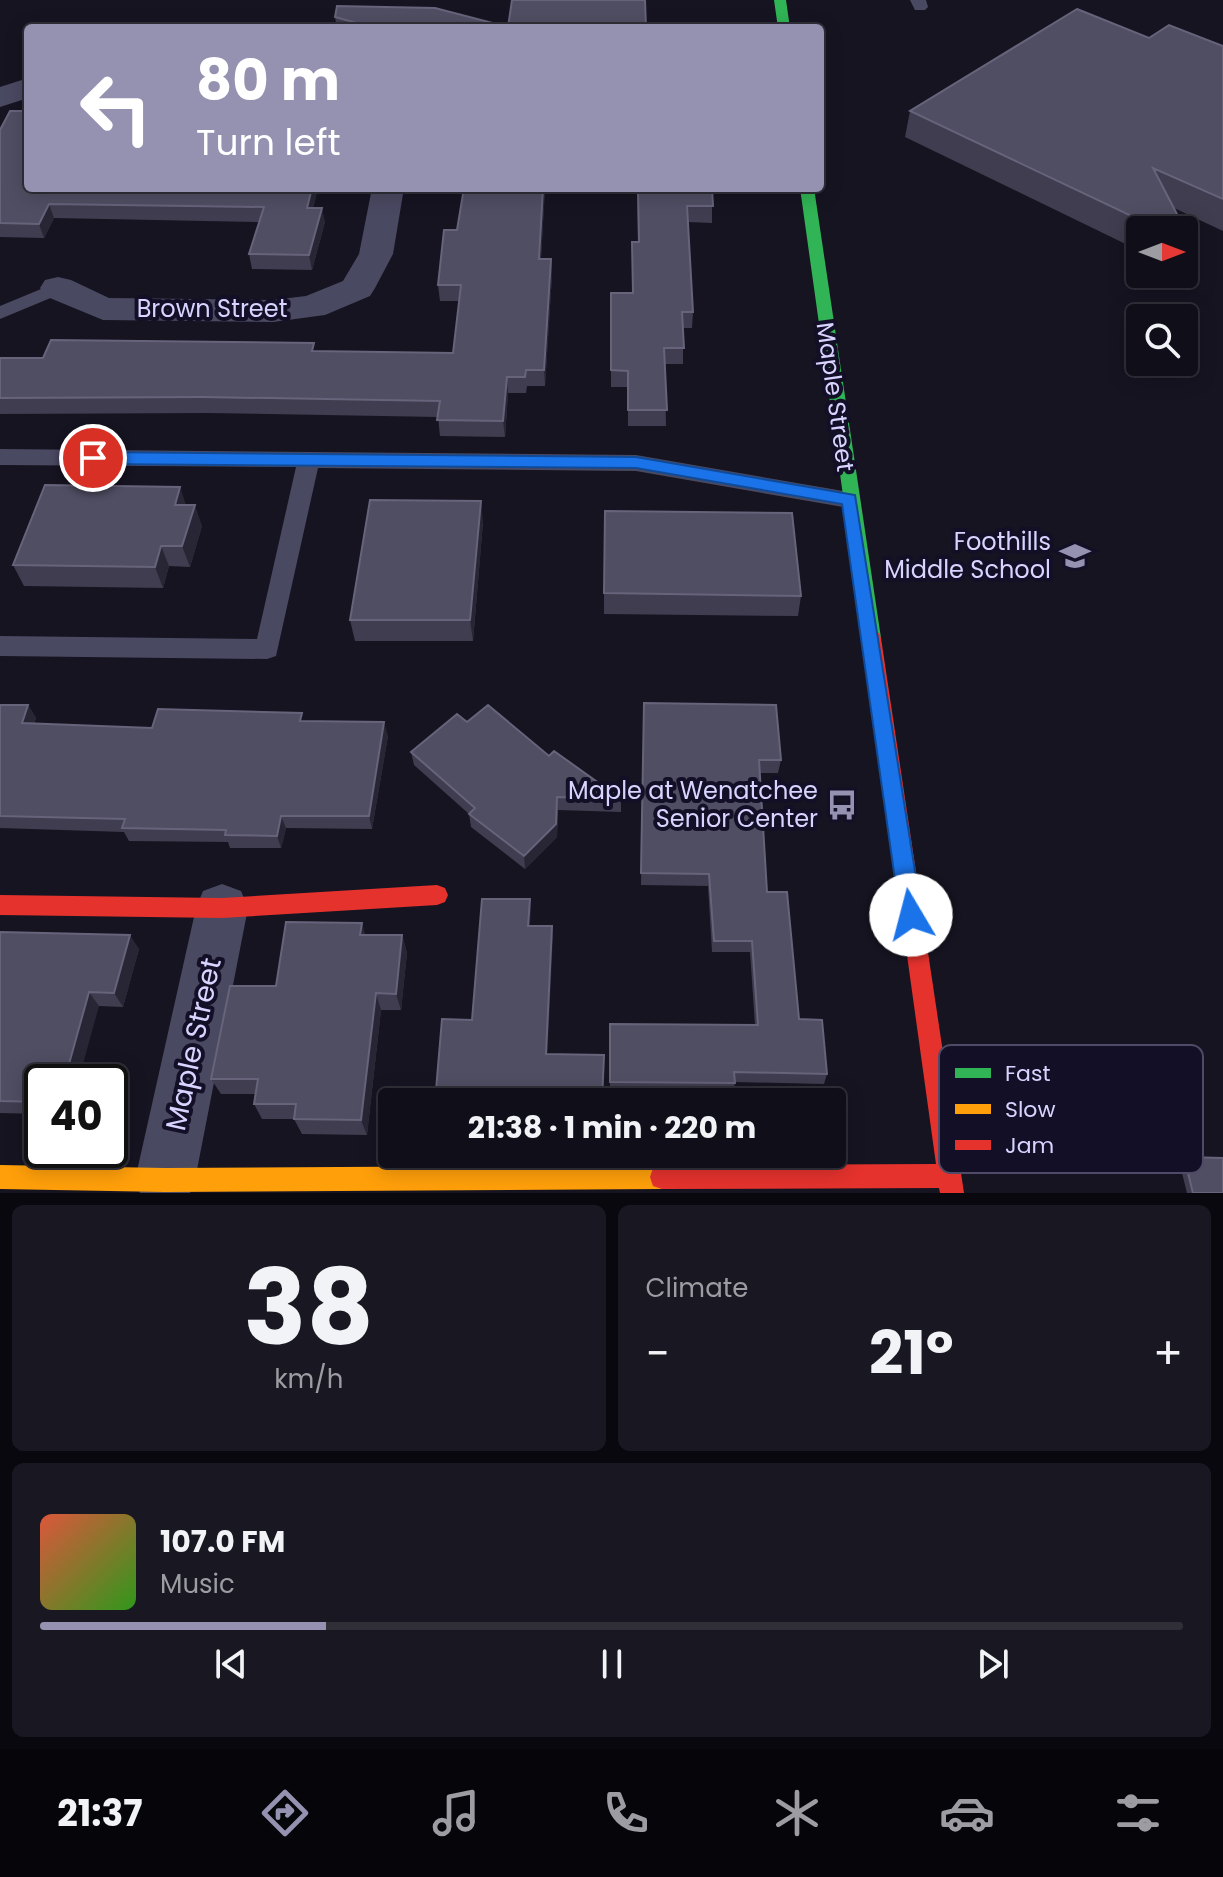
<!DOCTYPE html>
<html lang="en">
<head>
<meta charset="utf-8">
<style>
	body { margin:0; font-family:Poppins,sans-serif; background:#191822; color:#f1f3f6; height:100vh; display:flex; flex-direction:column; font-size:30px; white-space:nowrap }
	* { box-sizing:border-box; margin:0 }
	p { font-size:26px; color:#9c9ca2 }
	.icon { flex:none; width:44px; height:44px; fill:none; stroke:currentColor; stroke-width:2; stroke-linecap:round; stroke-linejoin:round }
	.map { position:relative; height:1193px; overflow:hidden }
	.drawer { display:flex; flex-direction:column; gap:12px; padding:12px; background:#09080e; flex:1 }
	.drawer>* { flex:none }
	.hud { position:absolute; left:24px; top:24px; width:800px; height:168px; border-radius:8px; box-shadow:0 4px 20px #0003,0 0 0 2px #302f38; background:#9591b1; color:#fff; overflow:hidden }
	.needle { width:52px; rotate:90deg }
	.buttons { position:absolute; left:1126px; top:216px; display:grid; gap:16px }
	.buttons a { display:grid; place-items:center; width:72px; height:72px; border-radius:8px; background:#100f19; box-shadow:0 4px 20px #0003,0 0 0 2px #302f38; font-size:40px }
	.speed { position:absolute; left:24px; top:1064px; display:flex; gap:16px; font-size:40px; font-weight:700; text-align:center }
	.speed>* { display:grid; place-content:center; width:104px; height:104px; border-radius:50%; background:#100f19; box-shadow:0 4px 20px #0003,0 0 0 2px #302f38; line-height:1 }
	.speed .limit { border:4px solid #111; border-radius:12px; background:#fff; color:#111 }
	.pin { position:absolute; display:grid; place-items:center; width:68px; height:68px; color:#fff; margin:-34px; border:4px solid #fff; border-radius:50%; box-shadow:0 2px 8px #0007 }
	.me { position:absolute; width:88px; margin:-44px; rotate:352deg; stroke-linejoin:round; filter:drop-shadow(0 0 6px #0008) }
	.turn { display:flex; align-items:center; gap:28px; height:168px; padding:0 40px; font-size:36px }
	.turn .icon { width:104px; height:104px; stroke-width:2.5 }
	.turn b { display:block; font-size:56px; line-height:68px }
	.big { font-size:60px; font-weight:700; line-height:1.1 }
	.drawer .widget { flex:1; display:flex; flex-direction:column; justify-content:center; gap:12px; min-width:0; padding:0 28px; border-radius:12px; background:#191822 }
	.drawer .dial { align-items:center; gap:0 }
	.dial b { font-size:104px; line-height:1 }
	.song { display:flex; align-items:center; gap:24px }
	.cover { width:96px; height:96px; border-radius:12px; background:linear-gradient(135deg,hsl(10 70% 55%),hsl(110 70% 35%)) }
	.played { height:8px; border-radius:4px; background:linear-gradient(90deg,#9591b1 25%,#302f38 25%) }
	.keys { display:flex; justify-content:space-around; direction:ltr }
	.heat { display:flex; justify-content:space-between; align-items:center; font-size:44px; direction:ltr }
	.drawer .tiles { flex:1; display:grid; gap:12px; grid-template-columns:1fr 1fr }
	.widget:last-child { grid-column:span 2 }
	.trip { position:absolute; left:378px; top:1088px; width:468px; height:80px; border-radius:8px; background:#100f19; box-shadow:0 4px 20px #0003,0 0 0 2px #302f38; font-weight:700; line-height:80px; text-align:center }
	.tabs { display:flex; height:128px; justify-content:space-around; align-items:center; background:#06060a; color:#9c9ca2 }
	.tabs .icon { width:56px; height:56px }
	.tabs .selected { color:#9591b1 }
	.tabs b { font-size:36px; color:#f1f3f6 }
	.map>svg:first-child { display:block }
	.lines { fill:none; stroke-linecap:round; stroke-linejoin:round }
	.lane { fill:#4a4962; fill-rule:evenodd }
	.street { fill:#4a4962; fill-rule:evenodd }
	.fast { fill:#30b455; fill-rule:evenodd }
	.slow { fill:#ff9f0a; fill-rule:evenodd }
	.jam { fill:#e5322d; fill-rule:evenodd }
	.wall { fill:#403d50 }
	.shaded-wall { fill:#282635 }
	.building { fill:#504e63; stroke:#66637b; stroke-width:2 }
	.route { fill:#1a73e8; stroke:#114b97; stroke-width:2 }
	.labels { text-anchor:middle; stroke-width:8; stroke-linejoin:round; paint-order:stroke }
	.street-label { font-size:24px; fill:#d9d4ff; stroke:#130f26 }
	.poi-label { font-size:24px; fill:#d9d4ff; stroke:#130f26; text-anchor:end }
	.near-street-label { font-size:28px; fill:#d9d4ff; stroke:#130f26 }
	.key { fill:#130f26; stroke:#4e4a67; stroke-width:2 }
	.key-label { font-size:22px; fill:#d9d4ff }
</style>
</head>
<body>
<div class="map">
<svg width="1223" height="1193" viewBox="0 0 1223 1193">
	<rect width="100%" height="100%" fill="#161421"/>
	<g class="lines">
		<path class="lane" d="M910,0h16l2,7 -3,3h-10z
			M58,282l10,6 -3,4 -65,27v-13z
			M0,449l636,6 213,37 8,2 3,6 -3,6 -8,2 -213,-37 -318,-3 -42,188 -9,3 -267,-3v-20l257,3 39,-172 -296,-2z"/>
		<path class="street" d="M28,78v20l-28,9v-20z
			M372,188h32l-11,66 -18,34 -5,8 -45,19 -52,7 -170,-2 -58,-24 -5,-8 5,-8 13,-3 13,3 38,18 164,2 33,-4 37,-15 16,-27z
			M222,884l19,7 7,17 -53,272 -5,13h-50l-5,-13 61,-272 7,-17z"/>
		<path class="fast" d="M774,0h12l4,28h-12z
			M800,188h14l67,450 -2,5h-14l-2,-5z"/>
		<path class="slow" d="M0,1165l165,3 497,-3 9,3 3,9 -3,9 -9,3 -497,3 -165,-3z"/>
		<path class="jam" d="M872,631l7,2 2,5 83,555h-24l-1,-5 -277,1 -9,-3 -3,-9 3,-9 9,-3 274,-1 -73,-526 2,-5z
			M437,885l8,3 3,7 -3,7 -8,3 -215,13 -222,-3v-20l222,3z"/>
	</g>
	<path class="wall" d="M335,17l173,10 138,1h-309z
		M1149,38l74,8v185l-49,-23 19,37 -9,23v-38h-44v21l-235,-114 5,-26z
		M0,130l28,58h290l-5,20 12,14 -13,48 -60,-1 -3,-15 10,-32 -205,-4 -10,20 -44,-1z
		M545,188l-4,71h10l1,16 -7,111h-18l-1,7h-18l-3,44 -65,-1 -2,-19 -231,-4 -207,1v-56h43l272,-7 138,2 6,-52h-19l-2,-16 19,-55z
		M637,188h75v35l-24,-1 5,90 -1,16h-9v36h-18l1,62h-38v-39h-17v-94h21l6,-51z
		M186,505l16,21 -12,41 -21,-1 -6,22 -139,-2 -11,-21z
		M483,522l-10,119h-118l-5,-21z
		M604,593l197,3 -3,20 -194,-2z
		M644,703l137,57 -3,13h-18l7,119 32,127 28,55 -3,10 -89,-2 -2,11 -123,-1v-68l145,1 -5,-73h-38l-4,-66 -67,-1z
		M0,705h28l8,13 -2,6 118,4 153,-7 83,15 -16,93 -86,-1 -5,20h-51l-2,-6 -99,-1 -5,-9 -124,-4z
		M467,722l82,34 72,43v13l-63,-2 -1,27 -32,32 -54,-42 -2,-13 -55,-49 -3,-13z
		M0,932l139,17 -16,58 -24,-1 -57,76v32l-42,-1z
		M366,935h36l5,18 -6,57h-20l-14,125 -65,-1 -8,-15h-32l-8,-15 1,-10h-34l-10,-15 65,-93z
		M1184,1157l39,36h-36l-8,-32z"/>
	<path class="shaded-wall" d="M312,188h6l-8,34 -3,-14z
		M543,188h2l-5,87 -1,-16z
		M49,204l5,14 -10,20 -5,-14z
		M322,208l3,14 -13,48 -3,-15z
		M551,259l1,16 -7,111 -1,-16z
		M507,377l1,16 -3,44 -2,-16z
		M180,487l7,21 -12,-3z
		M481,501l2,21 -10,119 -3,-21z
		M195,505l7,21 -12,41 -8,-21z
		M161,546l8,20 -6,22 -8,-21z
		M28,705l8,13 -6,18 -8,-13z
		M384,722l4,14 -16,93 -3,-13z
		M557,797v40l-32,32 -1,-13z
		M281,816l5,12 -5,20 -4,-12z
		M530,899l1,12 -2,26 -1,-11z
		M362,923l5,17 -7,-5z
		M552,926l1,11 -6,127 -1,-10z
		M130,935l9,14 -16,58 -9,-14z
		M402,935l5,18 -6,57 -5,-16z
		M89,992l10,14 -21,76h-14z
		M376,993l5,17 -14,125 -6,-15z"/>
	<path class="building" d="M512,0h133l1,28h-271l-40,-11 2,-11 98,2 73,19z
		M1077,9l72,29 20,-13 54,21v153l-70,-31 40,77 -9,-4v-11h-23l-251,-119z
		M10,111h18v77h284l-5,20h15l-13,47 -60,-1 15,-47 -215,-3 -10,20 -39,-1v-93z
		M464,188h79l-4,71h12l-7,111h-18l-1,7h-18l-4,44 -66,-1 3,-19 -238,-4 -202,1v-40h43l8,-18 263,3 -2,8 141,2 8,-68h-23l6,-55h13z
		M638,188h74l1,18h-26l6,106h-11l2,36h-20l3,62h-39v-39l-17,-1v-77h22l-1,-51h7z
		M45,485l135,2 -5,18h20l-13,41h-21l-6,21 -142,-2z
		M370,500l111,1 -11,119h-120z
		M605,511l187,2 9,83 -197,-3z
		M644,703l132,2 5,55h-22l8,132h20l12,127 23,1 5,54 -93,-2 1,11 -125,-1v-58l148,1 -6,-84h-38l-5,-67 -68,-1z
		M0,705h28l-6,18 130,5 6,-19 144,4 -2,8 84,1 -15,94h-88l-4,20 -52,-1 1,-5 -104,-2 3,-9 -125,-3z
		M488,705l61,51 5,-5 67,48 -64,-2 -1,27 -32,32 -55,-42 6,-6 -64,-56 46,-38 10,8z
		M482,899h48l-2,27h24l-6,128 58,1 -2,47h-167l7,-83 30,1z
		M286,922l76,1 -2,12h42l-6,59 -20,-1 -15,127 -67,-1 2,-15h-42l4,-25h-47l19,-93h46z
		M0,932l130,3 -16,58 -25,-1 -25,90h-22v20l-42,-1z
		M1184,1157l39,1v35h-30z"/>
	<path class="route" d="M93,452l543,5 219,38 67,420 -3,7 -8,3 -8,-3 -3,-7 -58,-411 -206,-36 -543,-4 -9,-6z"/>
	<defs>
		<g id="school-bare" transform="scale(2.4)"><path d="M0-5L7-2L0 1L-7-2ZM-4 1L0 2.5L4 1V4Q0 6-4 4Z" fill="#9591b1" stroke="#130f26" stroke-width="2.5" paint-order="stroke"/></g>
		<g id="bus-bare" transform="scale(2.4)"><path d="M-5-6H5V4H4V6H2V4H-2V6H-4V4H-5ZM-3.5-4V0h7V-4ZM-3.5 1.2v1.5H-2V1.2ZM2 1.2v1.5H3.5V1.2Z" fill="#9591b1" stroke="#130f26" stroke-width="2.5" paint-order="stroke"/></g>
	</defs>
	<g fill-rule="evenodd">
		<use href="#school-bare" x="1075" y="556"/>
		<use href="#bus-bare" x="842" y="805"/>
	</g>
	<g class="labels">
		<g class="street-label">
			<text x="212" y="317">Brown Street</text>
			<text transform="translate(835 397) rotate(82)" y="8">Maple Street</text>
		</g>
		<g class="poi-label">
			<text x="1051" y="550">Foothills<tspan x="1051" dy="28">Middle School</tspan></text>
			<text x="818" y="799">Maple at Wenatchee<tspan x="818" dy="28">Senior Center</tspan></text>
		</g>
		<g class="near-street-label">
			<text transform="translate(193 1044) rotate(-78)" y="10">Maple Street</text>
		</g>
	</g>
	<rect x="939" y="1045" width="264" height="128" rx="12" class="key"/>
	<rect x="955" y="1068" width="36" height="10" fill="#30b455"/>
	<rect x="955" y="1104" width="36" height="10" fill="#ff9f0a"/>
	<rect x="955" y="1140" width="36" height="10" fill="#e5322d"/>
	<g class="key-label">
		<text x="1005" y="1081">Fast</text>
		<text x="1005" y="1117">Slow</text>
		<text x="1005" y="1153">Jam</text>
	</g>
</svg>
<div class="buttons">
<a><svg class="needle" viewBox="-14 -14 28 28"><path d="M0-13l5 13h-10z" fill="#e53935"/><path d="M0 13l5-13h-10z" fill="#9c9ca2"/></svg></a>
<a><svg class="icon" aria-label="search" viewBox="0 0 24 24"><circle cx="10" cy="10" r="6"/><path d="M15 15l6 6"/></svg></a>
</div>
<div class="speed"><div class="limit">40</div></div>
<div class="pin" style="left:93px;top:458px;background:#d93025"><svg class="icon" aria-label="arrive" viewBox="0 0 24 24"><path d="M6 21V4h12l-3 4 3 4H6"/></svg></div>
<svg class="me" style="left:911px;top:915px" viewBox="-20 -20 40 40"><circle r="19" fill="#fff"/><path d="M0-13L10 11 0 6-10 11z" fill="#1a73e8"/></svg>
<div class="trip">21:38 · 1 min · 220 m</div>
<div class="hud">
<div class="turn"><svg class="icon" aria-label="left" viewBox="0 0 24 24"><path d="M17 20v-9H6M10 6l-5 5 5 5"/></svg><div><b>80 m</b>Turn left</div></div>
</div>
</div>
<section class="drawer">
<div class="tiles">
<div class="widget dial"><b>38</b><p>km/h</p></div>
<div class="widget"><p>Climate</p>
<div class="heat"><a>−</a><b class="big">21°</b><a>+</a></div>
</div>
<div class="widget">
<div class="song"><i class="cover"></i><div><b>107.0 FM</b><p>Music</p></div></div>
<div class="played"></div>
<div class="keys"><svg class="icon" aria-label="previous" viewBox="0 0 24 24"><path d="M18 5L8 12l10 7zM5 5v14"/></svg><svg class="icon" aria-label="pause" viewBox="0 0 24 24"><path d="M8 5v14M16 5v14"/></svg><svg class="icon" aria-label="next" viewBox="0 0 24 24"><path d="M6 5l10 7-10 7zM19 5v14"/></svg></div>
</div>
</div>
</section>
<nav class="tabs">
<b>21:37</b>
<svg class="icon selected" aria-label="directions" viewBox="0 0 24 24"><path d="M12 3l9 9-9 9-9-9zM9 14v-3h6M13 9l2 2-2 2"/></svg>
<svg class="icon" aria-label="music" viewBox="0 0 24 24"><path d="M9 18V5l10-2v13"/><circle cx="6" cy="18" r="3"/><circle cx="16" cy="16" r="3"/></svg>
<svg class="icon" aria-label="phone" viewBox="0 0 24 24"><path d="M5 4h4l2 5-3 2q2 4 5 5l2-3 5 2v4C11 20 4 13 5 4z"/></svg>
<svg class="icon" aria-label="climate" viewBox="0 0 24 24"><path d="M12 3v18M4 7l16 10M4 17L20 7"/></svg>
<svg class="icon" aria-label="car" viewBox="0 0 24 24"><path d="M5 17H2v-5l4-1 3-4h7l3 4 3 1v5h-3M9 17h6M6 11h13"/><circle cx="7" cy="17" r="2"/><circle cx="17" cy="17" r="2"/></svg>
<svg class="icon" aria-label="filters" viewBox="0 0 24 24"><path d="M4 7h16M4 17h16"/><circle cx="9" cy="7" r="2"/><circle cx="15" cy="17" r="2"/></svg>
</nav>
</body>
</html>
